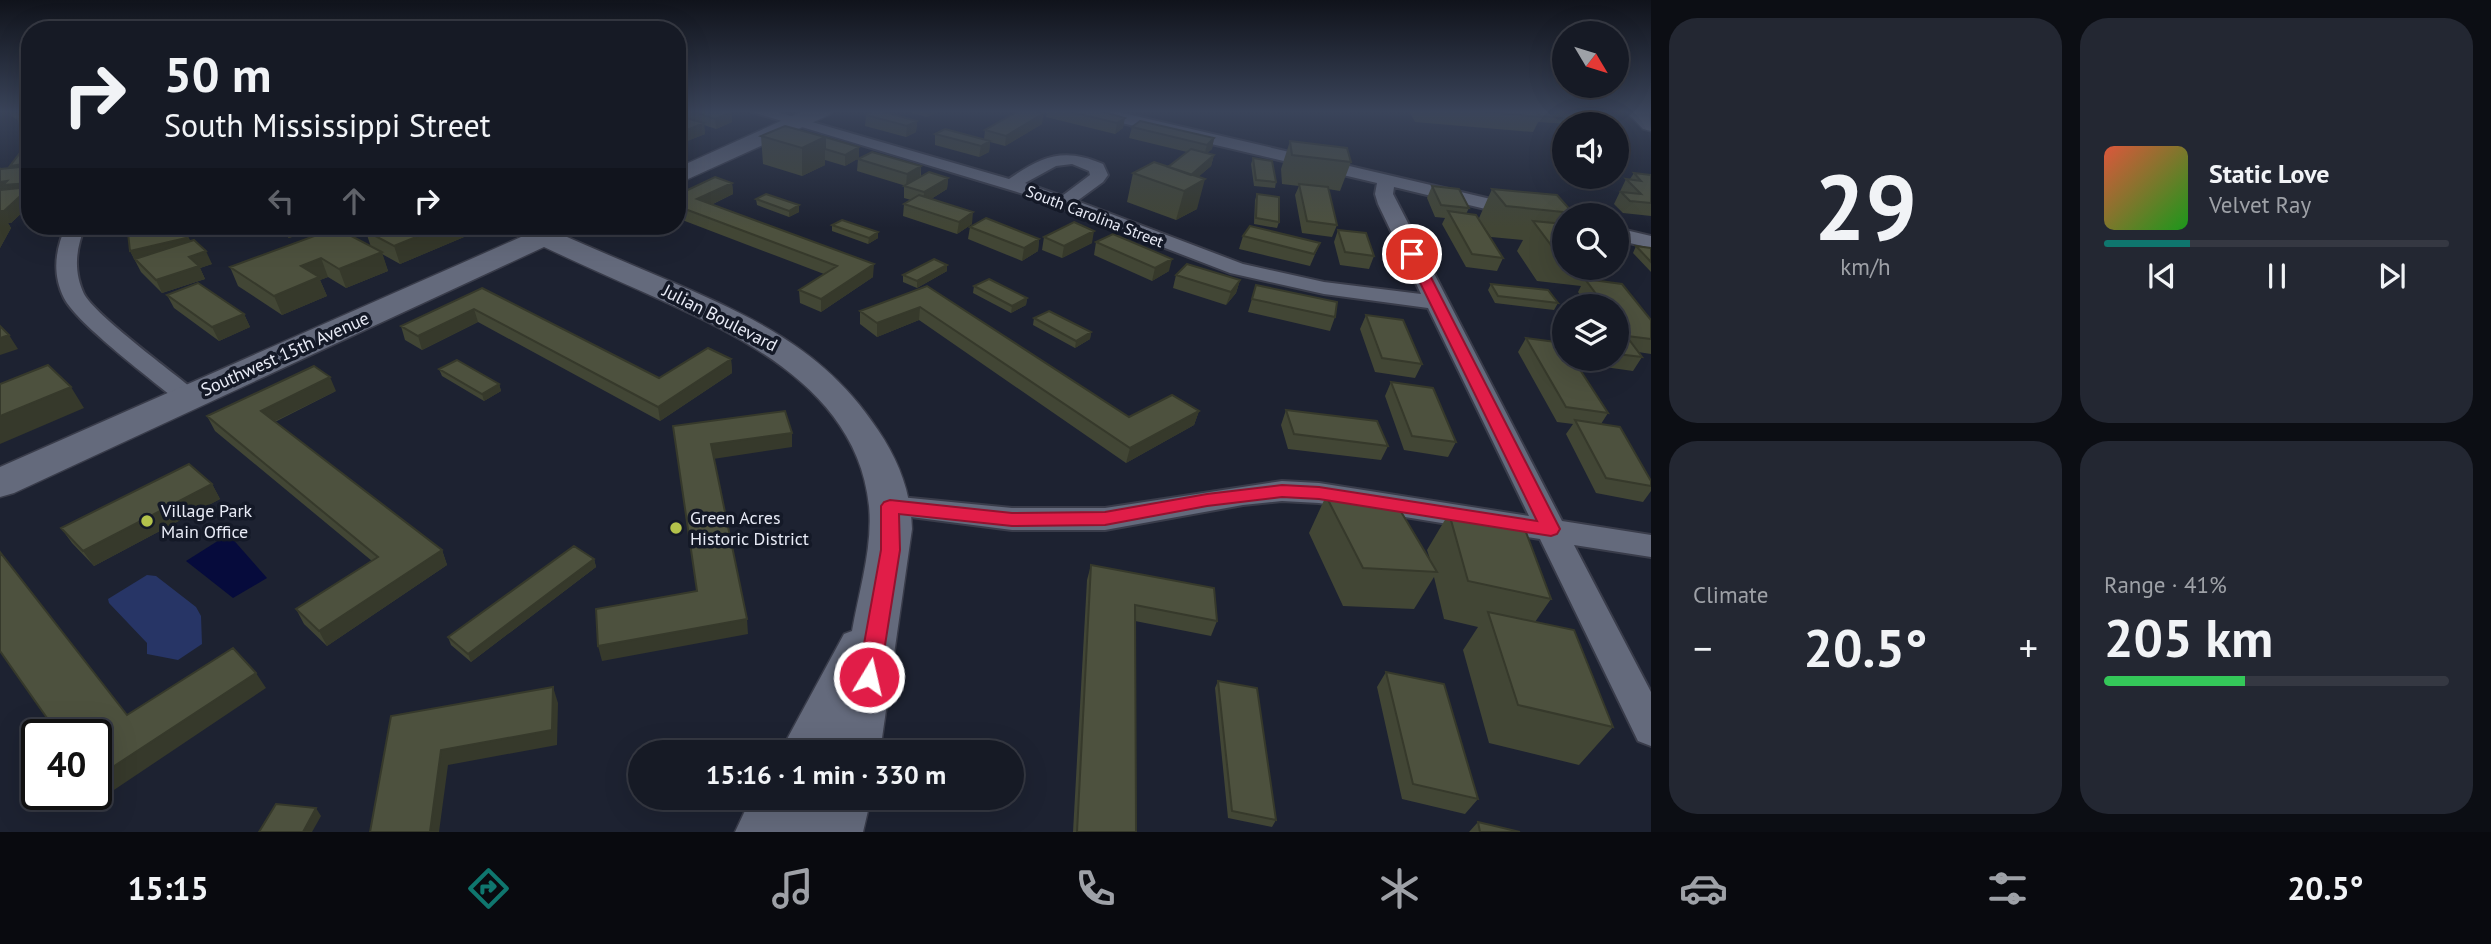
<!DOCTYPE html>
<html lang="en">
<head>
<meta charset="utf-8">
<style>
	body { margin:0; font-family:"PT Sans",sans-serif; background:#232732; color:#f1f3f6; height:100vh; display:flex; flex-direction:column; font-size:26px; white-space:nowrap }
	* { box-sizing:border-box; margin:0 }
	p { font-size:23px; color:#9ea1a7 }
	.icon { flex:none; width:38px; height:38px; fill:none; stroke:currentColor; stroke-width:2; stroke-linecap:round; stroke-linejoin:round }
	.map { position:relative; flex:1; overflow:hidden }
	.panel { display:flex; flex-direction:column; gap:18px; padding:18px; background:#0c0e14; width:840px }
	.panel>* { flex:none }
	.guide { position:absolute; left:21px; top:21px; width:665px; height:214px; border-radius:28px; box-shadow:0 7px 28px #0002,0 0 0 2px #353842; background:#161a25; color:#f1f3f6; overflow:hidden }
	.needle { width:46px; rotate:128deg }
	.fabs { position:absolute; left:1552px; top:21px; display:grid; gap:14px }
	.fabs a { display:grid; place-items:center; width:77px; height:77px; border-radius:50%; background:#161a25; box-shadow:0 7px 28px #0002,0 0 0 2px #353842; font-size:35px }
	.speed { position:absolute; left:21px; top:719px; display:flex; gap:14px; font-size:35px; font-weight:700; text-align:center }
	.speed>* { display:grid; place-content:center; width:91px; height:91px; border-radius:50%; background:#161a25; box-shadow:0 7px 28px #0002,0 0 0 2px #353842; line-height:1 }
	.speed .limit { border:4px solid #111; border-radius:10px; background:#fff; color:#111 }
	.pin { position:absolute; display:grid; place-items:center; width:60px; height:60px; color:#fff; margin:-30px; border:4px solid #fff; border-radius:50%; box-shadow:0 2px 7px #0007 }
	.me { position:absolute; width:77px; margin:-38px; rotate:9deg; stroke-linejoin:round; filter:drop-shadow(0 0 5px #0008) }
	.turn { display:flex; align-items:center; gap:24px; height:147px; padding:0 28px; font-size:32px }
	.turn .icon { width:91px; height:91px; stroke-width:2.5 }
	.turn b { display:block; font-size:49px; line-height:60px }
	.lanes { display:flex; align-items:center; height:66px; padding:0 28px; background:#0003; justify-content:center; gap:35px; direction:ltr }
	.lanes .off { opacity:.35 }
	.big { font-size:52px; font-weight:700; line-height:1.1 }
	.panel .card { flex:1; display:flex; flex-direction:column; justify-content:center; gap:10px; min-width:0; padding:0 24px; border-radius:28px; background:#232732 }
	.panel .dial { align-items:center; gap:0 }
	.dial b { font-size:91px; line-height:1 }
	.song { display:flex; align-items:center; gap:21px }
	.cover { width:84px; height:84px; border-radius:10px; background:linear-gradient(135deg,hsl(10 70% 55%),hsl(120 70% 35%)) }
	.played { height:7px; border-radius:4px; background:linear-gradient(90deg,#0f766e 25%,#353842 25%) }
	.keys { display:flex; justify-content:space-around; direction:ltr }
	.heat { display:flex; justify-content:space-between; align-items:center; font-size:38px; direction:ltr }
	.charge { height:10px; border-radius:5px; background:linear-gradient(90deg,#34c759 41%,#353842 0) }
	.panel .tiles { flex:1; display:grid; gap:18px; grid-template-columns:repeat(2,1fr) }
	.trip { position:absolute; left:628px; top:740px; width:396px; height:70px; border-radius:35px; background:#161a25; box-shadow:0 7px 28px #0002,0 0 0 2px #353842; font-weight:700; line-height:70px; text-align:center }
	.tab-bar { display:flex; height:112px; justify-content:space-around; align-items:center; background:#090a0f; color:#9ea1a7 }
	.tab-bar .icon { width:49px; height:49px }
	.tab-bar .selected { color:#0f766e }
	.tab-bar b { font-size:32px; color:#f1f3f6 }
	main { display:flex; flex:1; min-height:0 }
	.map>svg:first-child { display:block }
	.green { fill:#273566 }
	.water { fill:#060b3c }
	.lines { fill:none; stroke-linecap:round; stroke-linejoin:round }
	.street-casing { stroke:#393c4a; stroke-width:4 }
	.secondary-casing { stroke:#393c4a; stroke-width:3 }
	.street { fill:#646a7c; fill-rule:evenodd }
	.secondary { fill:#646a7c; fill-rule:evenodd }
	.wall { fill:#424635 }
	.shaded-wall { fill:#36392b }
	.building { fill:#4d513e; stroke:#36392b; stroke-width:2 }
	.route { fill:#e11d48; stroke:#92132f; stroke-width:2 }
	.poi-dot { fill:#b3c24b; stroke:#141927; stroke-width:2.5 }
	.labels { text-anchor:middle; stroke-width:7; stroke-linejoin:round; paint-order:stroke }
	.far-street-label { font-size:16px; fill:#e8ebf6; stroke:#141927 }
	.street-label { font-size:18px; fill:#e8ebf6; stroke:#141927 }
	.poi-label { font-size:18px; fill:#e8ebf6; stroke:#141927; text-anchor:start }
</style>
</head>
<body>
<main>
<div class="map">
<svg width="1651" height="832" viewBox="0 0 1651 832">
	<rect width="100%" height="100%" fill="#1d2231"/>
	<path class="green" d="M147,575l9,1 40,31 5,9 1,28 -24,16 -31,-6v-11l-38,-40 -1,-4z"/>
	<path class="water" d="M230,536l37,42 -34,20 -47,-37 38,-24z"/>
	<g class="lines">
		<g class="street-casing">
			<path id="street" d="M749,111h25l235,68c33,-23 55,-32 94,-15l5,11 -5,7 -26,19 166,63 81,18 97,12 -43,-90 -3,-10 2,-11 -285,-67 -7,-5h29l450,105v12l-170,-41 -1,7 169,327 89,14v22l-77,-12 77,147v54l-13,-5 -98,-202 -221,-36 -37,-2 -39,4 -138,25h-93l-132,-17 -5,-7 5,-7 10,-3 122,12h93l177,-27 37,2 210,33 -101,-208 -104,-14 -94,-21 -200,-77zM1072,164l17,7 1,4 -28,21 -37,-13 31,-17z
				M66,226h19c-9,23 -12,44 -1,68 11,21 91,80 114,99l4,5 -4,5 -9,3 -9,-3c-25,-21 -103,-79 -116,-105 -12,-24 -9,-48 2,-72z
				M1617,228l34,8v12l-34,-8z"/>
		</g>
		<g class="secondary-casing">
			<path id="secondary" d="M803,111h29l-3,4 -152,69v-16z
				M1626,111h23l2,20 -8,-2z
				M505,226h65l3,4 -6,7c32,14 65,28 98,42 86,37 160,70 213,151 21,31 33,63 34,99l-32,223h-100l64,-118 8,-3c7,-40 21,-84 17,-125 -12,-119 -134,-173 -228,-215 -32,-14 -65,-29 -97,-44l-530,246 -14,4v-30l521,-230 -12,-5z
				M751,798h120l-8,34h-128z"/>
		</g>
		<use href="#street" class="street"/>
		<use href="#secondary" class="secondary"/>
	</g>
	<path class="wall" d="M9,111h21v94l-19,18h-3l3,5 -11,20v-81l1,2 10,-1 16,-20 -3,-15 -6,-13 -7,-4z
		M677,111l55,1v10l-16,7 -12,-4 1,9 -28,11v-24l7,-3v-3l-7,2z
		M905,111h34l-12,6z
		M1047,111h53l23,17 -8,6 -69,-17z
		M1409,111h182l11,11 -2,2h-32l-30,-2 -5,10 -118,-10z
		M866,115l51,6 -1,11 -10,5 -41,-11z
		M1042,124l-37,22 -15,-4 -1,10 -10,5 -44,-12v-11l49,5 1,-9z
		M785,126l74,32 -14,8 -20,-6v5l-23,11 -39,-12 -2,-28z
		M1132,127l82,11 -2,11 -5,4 7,2 -3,11 -13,11 -1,32 -21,11 -49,-18 6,-29 35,-6 19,-15 -58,-14z
		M1290,141l61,21 -11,29 -12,-2 9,36 -5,12 -30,-4 -7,-38 4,-9 -17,-2 -1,-15z
		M1253,158l23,24 -1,6 -21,-2 -3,-22z
		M858,159l63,7v11l27,1 -1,11 -16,10 41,25 -15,10 -54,-18 1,-12 7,-4 -7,-2v-12h2l-49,-15z
		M1634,173l17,2v41l-28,-3 -9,-9 12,-25h4z
		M732,183l1,11 -22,11 162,72 -52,35 -21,-9 -1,-13 25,-16 -147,-56v-23z
		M1432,186l37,22 -3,6 13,4 13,-29 81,24 -2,2h-7v53h33l-7,12 61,40v34l-13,-2 4,5 -9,14 -57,-8 32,50 -7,11 50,57v10l-8,11 -47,-9 -30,-59 7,-10 -16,-2 -39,-70 8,-14 30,4 7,-10h1v27h53v-53h-29l-10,-14 3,-6 -44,-5 -20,-30 6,-11 -32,-3 -9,-13 21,34 -6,13 -31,-4 -24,-43 3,-6 -10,-1 -8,-19z
		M1257,194l22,28 -2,6 -23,-4 1,-24z
		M756,199l43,6v7l-10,5 -32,-12z
		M832,225l46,13 -10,6 -36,-13z
		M274,226h40l1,3 -26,9z
		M362,226h99l3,11 -64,27 -18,-10 6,17 -42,17 -18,-11 -8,3 7,16 -45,19 -44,-29 -8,-19 141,-20 -4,-12 -3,-1z
		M170,227l2,3 18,11 22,23 -12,4 5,11 -43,14 -21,-21 -11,-21 1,-18z
		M970,227l69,12 -1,12 -16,10 -54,-22z
		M1338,230l36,26 -5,13 -29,-4 -6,-23z
		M1243,236l77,7 -10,23 -71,-17z
		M1044,237l48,6 -30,15 -20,-8z
		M1096,242l73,29 -17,10 -58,-26z
		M1636,246l15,2v24l-18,-19z
		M947,265v6l-30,17 -14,-6v-7z
		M1176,275l64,5 -4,13 -10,12 -53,-17z
		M1491,284l67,19 -4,7 -59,-7 -7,-13z
		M1256,285l79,32 -5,14 -82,-19z
		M927,286l202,131 70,-6 -5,14 -68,38 -207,-143 -42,17 -17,-13v-13z
		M974,286l53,12 -1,7 -15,8 -38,-20z
		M482,288l177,90 72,-19 1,14 -72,48 -182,-99 -56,28 -17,-10 -4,-14z
		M167,295l77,19 6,13 -31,14 -45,-33z
		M1366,315l56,49 -7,14 -40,-6 -15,-43z
		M1034,318l57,14 -1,7 -15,9 -42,-23z
		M439,369l60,15 2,7 -17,10 -42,-25z
		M1391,382l65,60 -8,15 -44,-7 -19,-54z
		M336,391l-61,31 167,128 5,15 -120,81 -23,-22 -8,-15 76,-48 -157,-130 -8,-15z
		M1286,410l102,36 -7,14 -93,-11 -7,-24z
		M212,484l8,15 -126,67 -22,-23 -11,-15z
		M1326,496l104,63 -3,-9 22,-37 102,86 -16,23 78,105 -34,38 -90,-22 -26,-93 15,-23 -34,-8 -10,-42 -20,32 -71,-3 -34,-73z
		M594,559l2,8 -125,95 -20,-17 -3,-8z
		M1091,565l126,56 -6,15 -76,-15 1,211h-63l14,-252z
		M1386,672l92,127 -13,15 -63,-15 -25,-112z
		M1218,681l58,139 -4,7 -44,-9 -13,-130z
		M1478,822l42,10h-51z"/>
	<path class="shaded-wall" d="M680,111h3l1,4 -5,3 -1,-6z
		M927,111h12l-12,6z
		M732,112v10l-16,7 -1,-10z
		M1044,113l-2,11 -37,22 1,-10z
		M1125,118l-2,10 -8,6 2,-11z
		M917,121l-1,11 -10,5 1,-11z
		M704,123l1,11 -28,11v-11z
		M825,137v28l-23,11v-28z
		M1214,138l-2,11 -8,7 3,-11z
		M990,141l-1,11 -10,5 2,-11z
		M859,147v11l-14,8v-11z
		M1214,155l-3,11 -28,24 -1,-8z
		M30,163v12l-13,2 -7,-11z
		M921,166l-1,11 -14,9 1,-12z
		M948,178l-1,11 -24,15 1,-12z
		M1205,179l-8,30 -21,11 8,-29z
		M7,181l23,2v22l-19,18h-3l3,5 -11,20v-66z
		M732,183l1,11 -35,17 -1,-12z
		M799,205v7l-10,5v-6z
		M973,212l-1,12 -15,10 2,-12z
		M132,226h38l5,10 9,-8 6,12 2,11 -57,8 2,5 -7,-13 4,-12 -6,-12z
		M303,226h11l1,3 -26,9 -3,-7z
		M443,226h18l3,11 -64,27 -6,-18z
		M1094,231l-2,12 -30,15 2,-12z
		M878,232v6l-10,6 1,-6z
		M1039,239l-1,12 -16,10 2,-13z
		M206,251l6,13 -12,4 5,11 -43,14 -6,-13 33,-23z
		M382,252l6,19 -42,17 -7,-19z
		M321,258l7,19 -8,3 7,16 -45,19 -8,-19 27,-30z
		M1172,259l-3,12 -17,10 3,-13z
		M874,264l-1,13 -52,35v-13z
		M947,265v6l-30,17v-7z
		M1240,280l-4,13 -10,12 5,-13z
		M1027,298l-1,7 -15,8 1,-7z
		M920,307l-1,13 -42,17v-14z
		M474,309l4,13 -56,28 -4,-14z
		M244,314l6,13 -31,14 -7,-14z
		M1091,332l-1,7 -15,9 1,-7z
		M9,335l9,14 -18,6v-17z
		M731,359l1,14 -72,48 -2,-14z
		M330,377l6,14 -69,34 -6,-14z
		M499,384l2,7 -17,10 -2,-7z
		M71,387l13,21 -84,36v-28z
		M1199,411l-5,14 -68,38 4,-15z
		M792,433v14l-79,12 -2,-15z
		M212,484l8,15 -126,67 -11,-15z
		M442,550l5,15 -120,81 -8,-15z
		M594,559l2,8 -125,95 -3,-8z
		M747,619l1,15 -146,27 -4,-15z
		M256,673l10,15 -161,108 -9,-9v-9z
		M553,687l5,16 -1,42 -109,20 -9,67h-9l11,-82z
		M316,808l5,8 -9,16h-9z"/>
	<path class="building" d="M15,111h15v3l-8,2z
		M692,111h39l1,1 -17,7z
		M873,111h8l36,10 -10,5 -41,-11z
		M1018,111h18l8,2 -38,23 -21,-6z
		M1067,111h33l25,7 -8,5z
		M1477,111h59l5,6z
		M1536,111h55l11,11 -62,-6z
		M30,117v12l-7,2 -5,-12z
		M686,118l18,5 -27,11v-13z
		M1140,121l74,17 -7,7 -75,-18z
		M785,126l40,11 -23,11 -41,-12z
		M945,129l45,12 -9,5 -46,-12z
		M30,132v14h-4l-2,-13z
		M825,137l34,10 -14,8 -20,-6z
		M1290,141l57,7 4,14 -59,-7z
		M30,148v15l-20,3 13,-17z
		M1191,149l23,6 -23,20 -23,-8z
		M872,152l49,14 -14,8 -49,-15z
		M1253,158l19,3 4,21 -20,-2z
		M1154,162l51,17 -21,12 -51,-18z
		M30,166v17l-27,2 4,-4 -7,1v-13z
		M929,172l19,6 -24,14 -20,-6z
		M1634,173l17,2v28l-21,-2 -9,-9 20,2 -15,-15 15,2z
		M715,177l17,6 -35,16 177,65 -53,35 -22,-9 38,-24 -160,-60v-11z
		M1299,184l29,3 9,38 -30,-4z
		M1432,186l27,3 10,19 -28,-3z
		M30,187l-26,24h-4v-21z
		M1492,189l65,6 16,18 -67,-7z
		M766,194l33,11 -10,6 -33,-12z
		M1257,194l22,3v25l-23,-4z
		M919,195l54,17 -14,10 -55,-18z
		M1448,211l28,4 27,43 -31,-4z
		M986,218l53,21 -15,9 -54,-21z
		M842,220l36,12 -9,6 -37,-13z
		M1533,221l31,3v27l-10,-2z
		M1074,222l20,9 -30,15 -20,-9z
		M162,226h7l1,5 14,-3 2,10 -56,13 -2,-18z
		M279,226h24l-17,5z
		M378,226h65l-49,20 -28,-15z
		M1250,226l70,17 -6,11 -71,-18z
		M336,228l46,24 -43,17 -18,-11 -20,8 18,11 -45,19 -44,-29z
		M1338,230l28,3 8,23 -29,-4z
		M1113,234l59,25 -17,9 -59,-26z
		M194,240l12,11 -17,6 10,9 -43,14 -21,-21z
		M1636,246l15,2v14z
		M934,259l13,6 -30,16 -14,-6z
		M1187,264l53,16 -9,12 -55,-17z
		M989,279l38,19 -15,8 -38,-20z
		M1585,279l37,5 29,36v19l-24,-3 -10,-13v-17h-12z
		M198,283l46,31 -32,13 -45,-32z
		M1491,284l57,6 10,13 -60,-7z
		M1256,285l81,17 -2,15 -83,-18z
		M927,286l202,131 43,-22 27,16 -69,37 -210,-141 -43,16 -17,-12z
		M482,288l177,90 49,-30 23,11 -73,48 -184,-98 -56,27 -17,-10z
		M1049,311l42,21 -15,9 -42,-23z
		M1366,315l37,5 19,44 -40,-6z
		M0,326l9,9 -9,3z
		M1526,338l37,5 1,2v14h9l35,54 -42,-6z
		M1617,339l13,2 12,16 -25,-3z
		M457,360l42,24 -17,10 -43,-25z
		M48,365l23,22 -71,29v-32z
		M314,366l16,11 -69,34 181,139 -123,81 -23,-22 82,-52 -171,-141z
		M1391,382l42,6 23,54 -44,-6z
		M1286,410l91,11 11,25 -94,-12z
		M785,411l7,22 -81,11 36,175 -149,27 -2,-37 101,-18 -24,-165z
		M1575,420l45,7 31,54v5l-45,-8z
		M189,464l23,20 -129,67 -22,-23z
		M1326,496l68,4 43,72 -74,-4z
		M1449,513l75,14 27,72 -83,-18z
		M574,546l20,13 -126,95 -20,-17z
		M0,552l127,163 106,-67 23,25 -160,105v-43h-37l-59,-84z
		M1091,565l123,23 3,33 -82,-16 1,227h-59z
		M1488,612l86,18 39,97 -95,-22z
		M1386,672l58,12 34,115 -65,-15z
		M1218,681l39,7 19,132 -44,-9z
		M553,687l-1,43 -111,20 -11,82h-60l21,-116z
		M276,804l40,4 -13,24h-44z
		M1478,822l42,10h-40z"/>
	<linearGradient id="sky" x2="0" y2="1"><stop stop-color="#10131b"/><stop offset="0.49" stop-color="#3a445a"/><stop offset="1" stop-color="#3a445a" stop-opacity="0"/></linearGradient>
	<rect width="1651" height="228" fill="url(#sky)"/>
	<path class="route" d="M1412,250l7,4 141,275 -3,5 -6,2 -232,-37 -37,-2 -75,9 -102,19 -93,1 -113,-12 1,36 -20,127 -4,6 -7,3 -8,-3 -3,-6 23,-127v-44l3,-4 6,-2 122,13 93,-1 102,-18 75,-9 37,2 218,34 -131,-267z"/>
	<g class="poi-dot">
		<circle cx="147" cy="521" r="7"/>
		<circle cx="676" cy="528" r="7"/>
	</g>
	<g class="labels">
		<g class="far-street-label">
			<text transform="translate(1095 216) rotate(21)" y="6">South Carolina Street</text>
		</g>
		<g class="street-label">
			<text transform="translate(720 318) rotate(27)" y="6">Julian Boulevard</text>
			<text transform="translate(285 354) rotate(-24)" y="6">Southwest 15th Avenue</text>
		</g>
		<g class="poi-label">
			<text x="161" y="517">Village Park<tspan x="161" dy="21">Main Office</tspan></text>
			<text x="690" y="524">Green Acres<tspan x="690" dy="21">Historic District</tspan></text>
		</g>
	</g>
</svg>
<div class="fabs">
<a><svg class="needle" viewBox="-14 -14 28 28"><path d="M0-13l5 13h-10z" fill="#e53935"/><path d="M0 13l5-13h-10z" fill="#9ea1a7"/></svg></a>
<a><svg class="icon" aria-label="sound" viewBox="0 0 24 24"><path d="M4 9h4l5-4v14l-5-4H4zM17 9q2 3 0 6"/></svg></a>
<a><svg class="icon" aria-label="search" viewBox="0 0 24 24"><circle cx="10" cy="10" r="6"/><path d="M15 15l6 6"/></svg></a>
<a><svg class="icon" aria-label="layers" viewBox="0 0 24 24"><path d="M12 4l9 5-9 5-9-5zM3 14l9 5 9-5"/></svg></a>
</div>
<div class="speed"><div class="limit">40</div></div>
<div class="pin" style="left:1412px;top:254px;background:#d93025"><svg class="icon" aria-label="arrive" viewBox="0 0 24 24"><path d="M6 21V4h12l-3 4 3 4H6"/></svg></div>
<svg class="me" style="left:869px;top:677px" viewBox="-20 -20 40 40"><circle r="17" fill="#e11d48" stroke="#fff" stroke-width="3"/><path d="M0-11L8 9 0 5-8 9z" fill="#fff"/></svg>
<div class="trip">15:16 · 1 min · 330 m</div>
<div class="guide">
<div class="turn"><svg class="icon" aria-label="right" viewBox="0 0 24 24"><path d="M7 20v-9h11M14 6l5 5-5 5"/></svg><div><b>50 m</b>South Mississippi Street</div></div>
<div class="lanes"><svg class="icon off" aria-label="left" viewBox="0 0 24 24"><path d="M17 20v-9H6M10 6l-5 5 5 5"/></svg><svg class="icon off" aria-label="ahead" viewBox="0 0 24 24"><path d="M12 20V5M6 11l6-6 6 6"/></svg><svg class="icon" aria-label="right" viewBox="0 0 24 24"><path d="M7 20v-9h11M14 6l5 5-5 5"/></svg></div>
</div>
</div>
<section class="panel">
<div class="tiles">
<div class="card dial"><b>29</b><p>km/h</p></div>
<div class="card">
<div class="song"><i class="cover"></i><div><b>Static Love</b><p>Velvet Ray</p></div></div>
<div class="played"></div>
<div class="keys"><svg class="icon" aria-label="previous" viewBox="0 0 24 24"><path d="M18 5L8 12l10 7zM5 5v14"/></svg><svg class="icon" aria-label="pause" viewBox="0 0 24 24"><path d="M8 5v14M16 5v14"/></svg><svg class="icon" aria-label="next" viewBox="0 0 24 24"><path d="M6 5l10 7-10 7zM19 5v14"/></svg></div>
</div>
<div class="card"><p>Climate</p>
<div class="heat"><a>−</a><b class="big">20.5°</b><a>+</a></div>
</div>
<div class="card"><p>Range · 41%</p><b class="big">205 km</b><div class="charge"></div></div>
</div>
</section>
</main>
<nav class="tab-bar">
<b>15:15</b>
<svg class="icon selected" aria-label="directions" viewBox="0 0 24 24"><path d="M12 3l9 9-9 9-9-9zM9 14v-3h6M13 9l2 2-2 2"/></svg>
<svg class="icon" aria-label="music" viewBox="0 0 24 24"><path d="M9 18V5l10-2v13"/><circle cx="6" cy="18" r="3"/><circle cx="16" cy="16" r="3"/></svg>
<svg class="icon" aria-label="phone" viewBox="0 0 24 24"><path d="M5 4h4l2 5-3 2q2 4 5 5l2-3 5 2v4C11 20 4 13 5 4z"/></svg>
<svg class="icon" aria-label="climate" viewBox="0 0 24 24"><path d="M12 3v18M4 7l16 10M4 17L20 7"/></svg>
<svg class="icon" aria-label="car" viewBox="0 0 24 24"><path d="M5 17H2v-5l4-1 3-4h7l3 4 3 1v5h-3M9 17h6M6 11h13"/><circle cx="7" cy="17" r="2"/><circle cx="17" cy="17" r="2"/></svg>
<svg class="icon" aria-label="filters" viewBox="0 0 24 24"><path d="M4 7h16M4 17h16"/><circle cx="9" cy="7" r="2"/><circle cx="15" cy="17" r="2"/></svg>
<b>20.5°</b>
</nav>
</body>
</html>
